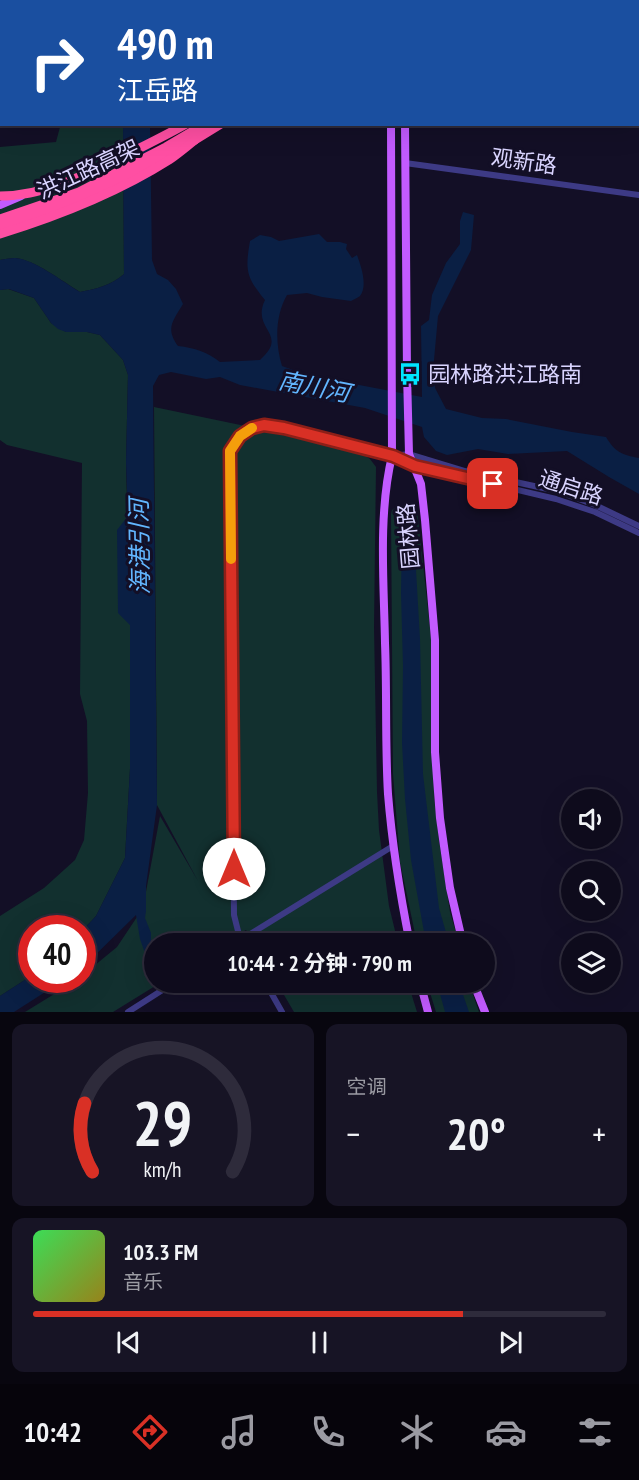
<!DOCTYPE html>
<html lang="zh">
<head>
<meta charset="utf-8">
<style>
	body { margin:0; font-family:"PT Sans Narrow","Noto Sans SC",sans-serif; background:#171425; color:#f1f3f6; height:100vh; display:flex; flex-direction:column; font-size:22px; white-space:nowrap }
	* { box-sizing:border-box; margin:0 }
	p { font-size:20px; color:#9b9ba3 }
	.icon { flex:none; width:33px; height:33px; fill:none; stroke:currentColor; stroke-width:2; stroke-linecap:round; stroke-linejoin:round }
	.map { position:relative; height:1012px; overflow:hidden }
	.sheet { display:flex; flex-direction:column; gap:12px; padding:12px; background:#08060f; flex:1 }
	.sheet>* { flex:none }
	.banner { position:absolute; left:0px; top:0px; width:639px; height:126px; box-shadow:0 6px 24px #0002,0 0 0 2px #2e2b3b; background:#1a4fa0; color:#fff; overflow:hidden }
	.tools { position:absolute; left:561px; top:789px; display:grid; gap:12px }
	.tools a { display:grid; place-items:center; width:60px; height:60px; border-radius:50%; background:#0e0b1c; box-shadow:0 6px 24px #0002,0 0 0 2px #2e2b3b; font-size:30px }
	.speed { position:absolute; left:18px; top:915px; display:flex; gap:12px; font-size:30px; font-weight:700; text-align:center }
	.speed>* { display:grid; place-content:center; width:78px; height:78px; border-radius:50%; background:#0e0b1c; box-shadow:0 6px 24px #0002,0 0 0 2px #2e2b3b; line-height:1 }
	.speed .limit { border:9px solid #d22; background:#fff; color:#111 }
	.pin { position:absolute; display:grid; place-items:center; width:51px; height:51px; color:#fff; margin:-26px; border-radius:12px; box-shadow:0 3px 9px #0006 }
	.me { position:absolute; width:66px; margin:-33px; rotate:0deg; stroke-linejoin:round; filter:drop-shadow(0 0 4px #0008) }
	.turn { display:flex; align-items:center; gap:21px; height:126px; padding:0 18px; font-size:27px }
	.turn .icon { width:78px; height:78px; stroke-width:2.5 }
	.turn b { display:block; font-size:42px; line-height:51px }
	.big { font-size:45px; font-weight:700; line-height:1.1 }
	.sheet .card { flex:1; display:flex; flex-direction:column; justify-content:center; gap:9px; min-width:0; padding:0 21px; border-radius:12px; background:#171425 }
	.sheet .dial { align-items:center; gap:0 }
	.dial svg { height:156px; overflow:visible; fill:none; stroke:#2e2b3b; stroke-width:7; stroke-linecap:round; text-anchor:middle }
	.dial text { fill:#f1f3f6; stroke:none }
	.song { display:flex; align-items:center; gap:18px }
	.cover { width:72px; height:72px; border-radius:9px; background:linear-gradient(135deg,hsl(130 70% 55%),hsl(50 70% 35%)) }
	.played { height:6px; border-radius:3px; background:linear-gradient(90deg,#d93025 75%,#2e2b3b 75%) }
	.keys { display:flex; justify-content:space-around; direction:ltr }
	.heat { display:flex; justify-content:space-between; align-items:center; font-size:33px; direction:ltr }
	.sheet .tiles { flex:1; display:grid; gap:12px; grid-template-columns:1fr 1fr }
	.card:last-child { grid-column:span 2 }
	.trip { position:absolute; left:144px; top:933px; width:351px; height:60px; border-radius:30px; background:#0e0b1c; box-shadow:0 6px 24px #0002,0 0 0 2px #2e2b3b; font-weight:700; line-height:60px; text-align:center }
	.menu { display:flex; height:96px; justify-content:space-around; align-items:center; background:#06040b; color:#9b9ba3 }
	.menu .icon { width:42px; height:42px }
	.menu .current { color:#d93025 }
	.menu b { font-size:27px; color:#f1f3f6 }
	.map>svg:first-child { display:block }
	.green { fill:#12302f }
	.water { fill:#0a1f44 }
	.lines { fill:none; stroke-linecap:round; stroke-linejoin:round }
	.minor { stroke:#3d3a85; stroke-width:6 }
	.major { stroke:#c25bff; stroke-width:8 }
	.highway { stroke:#ff4fa3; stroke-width:9 }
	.highway-bridge { stroke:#ff4fa3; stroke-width:9 }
	.route-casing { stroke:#8d1f18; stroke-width:15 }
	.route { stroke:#d93025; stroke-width:10 }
	.slow { stroke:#f59e0b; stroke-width:10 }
	.labels { text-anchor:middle; stroke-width:6; stroke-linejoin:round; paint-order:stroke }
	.street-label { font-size:22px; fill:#d9d4ff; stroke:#130f26 }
	.poi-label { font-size:22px; fill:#d9d4ff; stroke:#130f26; text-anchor:start }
	.water-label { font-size:24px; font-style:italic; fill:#62b6ff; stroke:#130f26 }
</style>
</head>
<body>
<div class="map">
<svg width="639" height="1012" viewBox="0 0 639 1012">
	<rect width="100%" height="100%" fill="#130f26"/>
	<path class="green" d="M62,125h61l1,149c-12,11 -28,15 -44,18 -18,-11 -45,-32 -65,-34 -5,0 -10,1 -15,2v-113l56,-5 4,-15z
		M8,289l26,9 17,25 15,9h21l13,3 23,25 5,15 -2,87 4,163v144l-5,89 -29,58 -13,14 -1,-2h-50l-1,48 -31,20v-80l44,-28 31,-28 9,-20 4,-47 -1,-72 -7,-27 2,-231 -75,-18 -7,-5v-150z
		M154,407l201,42 15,10 6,8 -2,160 3,165 2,38 10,76 9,37h-144l-8,-13 -23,13 -69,1v38l6,1 -47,29h-88l52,-32h5l1,-5 34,-28 26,-39 17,-92 38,65 -41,-76z
		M398,505h13l6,4 14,128 3,161 5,42 11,72 9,31h-42l-17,-81 -7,-88 -2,-260 1,-4z
		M277,983h131l9,29h-123z
		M427,983h42l10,29h-43z"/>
	<path class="water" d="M123,125h27l2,135 5,14 11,6 8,9 7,15c-10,17 -18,24 -5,42 17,2 29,6 42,16l40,-2c3,-3 8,-8 10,-12 8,-17 -17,-23 -5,-48 -19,-23 -20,-30 -15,-59l10,-6 11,2 8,4 40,-7 8,8h13l7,2 -1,5 6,9 5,-3c4,11 11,31 3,41 -2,2 -6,3 -9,5l-29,-4 -15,-4 -20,2c-12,21 -12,48 -5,71l25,9 115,22 -1,-71 8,-6 3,-25 14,-32 14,-19v-23l3,-9 11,3 -3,35 -33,66 -5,55 2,17 11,21 36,9 24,1 66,13 34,5c9,15 16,18 33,21v36l-30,-17 -42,-26 -59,3 -30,-5 -31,6 -11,-4 -12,-14 -2,-10 -57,-19 -125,-23 -20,-8 -14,2 -35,-7 -12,3 -6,11 4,419 -11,81v25l-1,7 6,15v17l3,10v15l-2,-2 -12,-34 -4,-24 -54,53 1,-38 13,-14 29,-58 5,-89v-144l-12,-12 -1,-83 11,-14 -2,-54 2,-87 -5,-15 -23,-25 -13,-3h-21l-8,-3 -7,-6 -17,-25 -25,-9 -9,1v-30c5,-1 10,-2 15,-2 19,1 48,24 65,34 16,-3 32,-7 44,-18z
		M411,531l5,39 4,69 3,135 16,134 10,35h-23l-15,-83 -6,-61 -3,-56 1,-77 -2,-73 1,-61z
		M31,976l1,4h32l-50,32h-14v-16z
		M437,983h22l10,29h-24z"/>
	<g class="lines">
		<path class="minor" d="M405,163l234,32
			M393,456l16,-2 56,17 92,20 38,14 44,21
			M234,944l159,-98
			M243,944l-3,-5 -6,-24 -4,-464 10,-14 12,-9 12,-3 20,3 108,28 23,10 141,33 39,13 44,21
			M265,982l17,30
			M128,1012l47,-30"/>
		<path class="major" d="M405,0v2
			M390,2v-2
			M420,2l5,-2
			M492,2l3,-2
			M391,124l1,332c-14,58 -8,127 -7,187 2,50 0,101 3,151 4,50 12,100 22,150
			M405,124l2,249 2,81 12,30 4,36 10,120v112l5,66 10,70 13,56
			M0,205l21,-9
			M420,982l8,30
			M473,982l12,30"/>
		<path class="highway" d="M442,2l5,-2
			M477,2l5,-2
			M0,219l79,-27 87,-45 39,-23
			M0,226l38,-12 51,-20 106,-54 26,-16"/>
		<path class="highway-bridge" d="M0,196c46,0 91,-24 132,-44 18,-9 36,-18 54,-28
			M0,234c58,-18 117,-41 169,-74 9,-6 17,-13 26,-20"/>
	</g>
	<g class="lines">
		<g class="route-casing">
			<path id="route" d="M234,869l-4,-418 10,-15 12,-8 12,-3 20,3 109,28 22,10 78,18"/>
		</g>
		<use href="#route" class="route"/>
		<path class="slow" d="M231,559l-1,-108 10,-15 12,-8"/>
	</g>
	<defs>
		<g id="bus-bare" transform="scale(1.8)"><path d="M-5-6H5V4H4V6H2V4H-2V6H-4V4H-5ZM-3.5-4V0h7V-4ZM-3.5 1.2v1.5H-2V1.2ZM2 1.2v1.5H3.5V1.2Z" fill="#00e5ff" stroke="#130f26" stroke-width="2.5" paint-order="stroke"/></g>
	</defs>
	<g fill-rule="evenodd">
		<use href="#bus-bare" x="410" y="374"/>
	</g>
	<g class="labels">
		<g class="street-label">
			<text transform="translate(524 161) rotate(8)" y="8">观新路</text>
			<text transform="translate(88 169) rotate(-25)" y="8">洪江路高架</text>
			<text transform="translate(571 487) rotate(18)" y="8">通启路</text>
			<text transform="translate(408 536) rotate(-95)" y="8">园林路</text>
		</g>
		<g class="poi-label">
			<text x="428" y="382">园林路洪江路南</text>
		</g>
		<g class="water-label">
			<text transform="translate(314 387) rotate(11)" y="8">南川河</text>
			<text transform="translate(140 547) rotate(-91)" y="8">海港引河</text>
		</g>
	</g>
</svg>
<div class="tools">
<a><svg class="icon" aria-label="sound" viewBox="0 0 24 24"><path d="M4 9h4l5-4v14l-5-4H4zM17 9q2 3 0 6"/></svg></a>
<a><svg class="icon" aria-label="search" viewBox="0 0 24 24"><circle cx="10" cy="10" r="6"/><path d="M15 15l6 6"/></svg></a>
<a><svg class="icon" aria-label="layers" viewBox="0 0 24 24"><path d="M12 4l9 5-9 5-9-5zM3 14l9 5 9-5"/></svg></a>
</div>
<div class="speed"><div class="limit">40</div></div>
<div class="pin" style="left:493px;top:484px;background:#d93025"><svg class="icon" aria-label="arrive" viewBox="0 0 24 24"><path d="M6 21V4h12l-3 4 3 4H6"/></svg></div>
<svg class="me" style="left:234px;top:869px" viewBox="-20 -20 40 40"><circle r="19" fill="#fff"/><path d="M0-13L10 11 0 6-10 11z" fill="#d93025"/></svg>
<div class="trip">10:44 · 2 分钟 · 790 m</div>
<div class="banner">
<div class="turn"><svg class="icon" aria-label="right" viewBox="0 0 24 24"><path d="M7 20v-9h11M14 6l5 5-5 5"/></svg><div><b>490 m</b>江岳路</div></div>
</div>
</div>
<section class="sheet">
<div class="tiles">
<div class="card dial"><svg viewBox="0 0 100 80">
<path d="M14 69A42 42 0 1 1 86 69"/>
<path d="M14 69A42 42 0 0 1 10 34" stroke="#d93025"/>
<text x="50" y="56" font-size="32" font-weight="700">29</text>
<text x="50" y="72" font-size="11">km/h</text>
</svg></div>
<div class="card"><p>空调</p>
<div class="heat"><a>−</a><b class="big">20°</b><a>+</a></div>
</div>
<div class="card">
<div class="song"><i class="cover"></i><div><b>103.3 FM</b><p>音乐</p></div></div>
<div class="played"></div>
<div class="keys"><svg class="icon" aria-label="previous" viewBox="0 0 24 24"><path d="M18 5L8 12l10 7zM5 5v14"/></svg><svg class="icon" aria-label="pause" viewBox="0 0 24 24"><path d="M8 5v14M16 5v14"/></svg><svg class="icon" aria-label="next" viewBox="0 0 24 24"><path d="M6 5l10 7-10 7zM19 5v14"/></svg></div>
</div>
</div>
</section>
<nav class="menu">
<b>10:42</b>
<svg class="icon current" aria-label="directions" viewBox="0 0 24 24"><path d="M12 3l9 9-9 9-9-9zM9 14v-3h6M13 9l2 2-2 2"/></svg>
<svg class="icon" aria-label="music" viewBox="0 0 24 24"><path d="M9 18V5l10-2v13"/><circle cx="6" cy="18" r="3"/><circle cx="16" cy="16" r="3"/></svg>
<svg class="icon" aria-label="phone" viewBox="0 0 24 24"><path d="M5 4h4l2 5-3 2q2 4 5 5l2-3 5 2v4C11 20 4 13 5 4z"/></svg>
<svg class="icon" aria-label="climate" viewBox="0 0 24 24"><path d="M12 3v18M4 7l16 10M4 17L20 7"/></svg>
<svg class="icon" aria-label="car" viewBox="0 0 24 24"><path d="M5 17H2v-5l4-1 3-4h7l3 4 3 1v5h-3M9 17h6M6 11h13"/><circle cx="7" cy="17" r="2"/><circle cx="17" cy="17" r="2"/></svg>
<svg class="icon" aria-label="filters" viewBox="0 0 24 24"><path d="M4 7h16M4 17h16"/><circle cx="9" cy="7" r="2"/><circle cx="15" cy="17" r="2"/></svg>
</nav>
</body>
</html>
